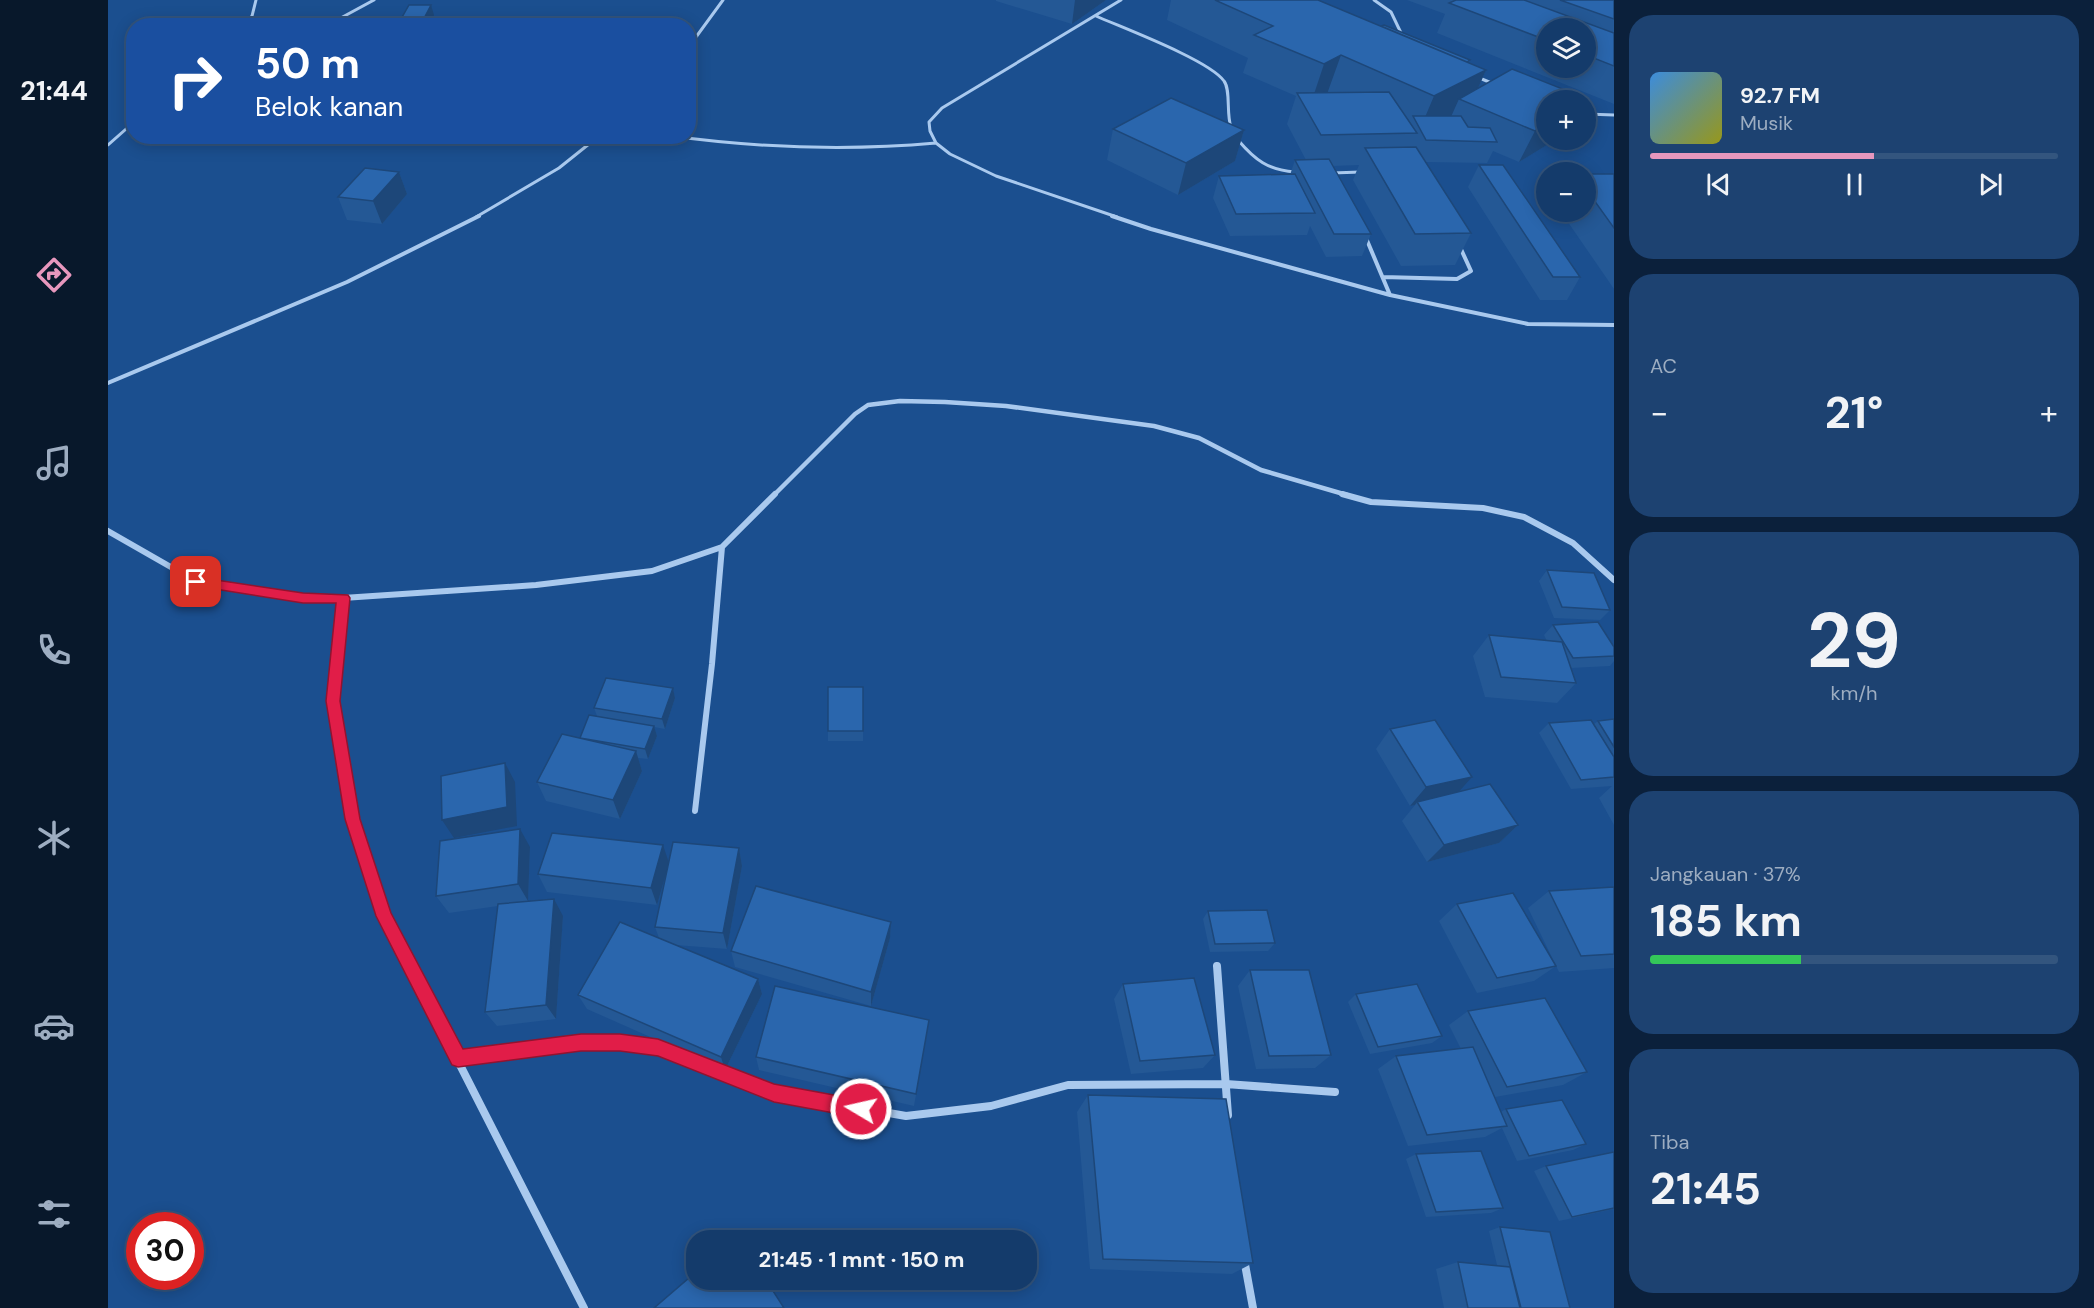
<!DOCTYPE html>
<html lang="id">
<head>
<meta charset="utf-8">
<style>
	body { margin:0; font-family:"DM Sans",sans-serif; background:#1d4271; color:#f1f3f6; height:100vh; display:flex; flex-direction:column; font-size:22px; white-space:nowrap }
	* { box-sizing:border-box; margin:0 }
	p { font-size:20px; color:#9dadc1 }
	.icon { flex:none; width:33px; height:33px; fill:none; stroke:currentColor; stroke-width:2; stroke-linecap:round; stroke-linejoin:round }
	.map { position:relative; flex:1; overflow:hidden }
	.panel { display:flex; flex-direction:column; gap:15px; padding:15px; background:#0b203b; width:480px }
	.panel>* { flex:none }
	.banner { position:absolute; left:18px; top:18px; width:570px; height:126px; border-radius:24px; box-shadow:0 3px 15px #0003,0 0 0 2px #33557e; background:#1a4fa0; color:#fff; overflow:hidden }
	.tools { position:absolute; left:1428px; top:18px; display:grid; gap:12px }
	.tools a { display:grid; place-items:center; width:60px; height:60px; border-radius:50%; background:#143b6b; box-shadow:0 3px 15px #0003,0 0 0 2px #33557e; font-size:30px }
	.speed { position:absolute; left:18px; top:1212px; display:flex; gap:12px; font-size:30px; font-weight:700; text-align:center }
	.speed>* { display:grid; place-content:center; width:78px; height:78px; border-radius:50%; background:#143b6b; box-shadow:0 3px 15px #0003,0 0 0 2px #33557e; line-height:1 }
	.speed .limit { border:9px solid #d22; background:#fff; color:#111 }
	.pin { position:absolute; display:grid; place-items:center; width:51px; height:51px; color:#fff; margin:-26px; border-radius:12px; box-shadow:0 3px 9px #0006 }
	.me { position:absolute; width:66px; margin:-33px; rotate:279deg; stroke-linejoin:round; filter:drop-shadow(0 0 4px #0008) }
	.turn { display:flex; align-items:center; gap:21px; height:126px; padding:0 30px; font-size:27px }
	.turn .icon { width:78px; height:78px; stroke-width:2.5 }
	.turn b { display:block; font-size:42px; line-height:51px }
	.big { font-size:45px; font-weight:700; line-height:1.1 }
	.panel .widget { flex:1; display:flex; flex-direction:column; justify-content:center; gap:9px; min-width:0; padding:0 21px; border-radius:24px; background:#1d4271 }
	.panel .dial { align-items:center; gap:0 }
	.dial b { font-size:78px; line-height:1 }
	.song { display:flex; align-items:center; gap:18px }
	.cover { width:72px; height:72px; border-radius:9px; background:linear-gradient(135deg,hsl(210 70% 55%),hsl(60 70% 35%)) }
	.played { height:6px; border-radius:3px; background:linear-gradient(90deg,#e797bd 55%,#33557e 55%) }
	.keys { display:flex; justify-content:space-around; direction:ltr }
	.heat { display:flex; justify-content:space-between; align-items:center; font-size:33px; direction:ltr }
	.charge { height:9px; border-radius:4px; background:linear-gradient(90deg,#34c759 37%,#33557e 0) }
	.trip { position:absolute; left:578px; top:1230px; width:351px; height:60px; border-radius:24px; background:#143b6b; box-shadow:0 3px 15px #0003,0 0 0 2px #33557e; font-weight:700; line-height:60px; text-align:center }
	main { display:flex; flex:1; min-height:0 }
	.tabs { display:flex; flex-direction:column; width:108px; justify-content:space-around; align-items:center; background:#08182b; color:#9dadc1 }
	.tabs .icon { width:42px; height:42px }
	.tabs .selected { color:#e797bd }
	.tabs b { font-size:27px; color:#f1f3f6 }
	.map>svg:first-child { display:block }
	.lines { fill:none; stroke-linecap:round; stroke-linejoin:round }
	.service-far1 { stroke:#a9c9ee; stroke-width:3 }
	.service { stroke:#a9c9ee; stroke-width:4 }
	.minor-far2 { stroke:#a9c9ee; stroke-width:4.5 }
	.minor-far1 { stroke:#a9c9ee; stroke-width:6 }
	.minor { stroke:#a9c9ee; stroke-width:8 }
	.wall { fill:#245895; fill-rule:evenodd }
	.shaded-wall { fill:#1d4779 }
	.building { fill:#2a66ad; stroke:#1d4779; stroke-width:1.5 }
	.route { fill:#e11d48; stroke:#92132f; stroke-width:1.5 }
</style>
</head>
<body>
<main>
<nav class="tabs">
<b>21:44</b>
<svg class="icon selected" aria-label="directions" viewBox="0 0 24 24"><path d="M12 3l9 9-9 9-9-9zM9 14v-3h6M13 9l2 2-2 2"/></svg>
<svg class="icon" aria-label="music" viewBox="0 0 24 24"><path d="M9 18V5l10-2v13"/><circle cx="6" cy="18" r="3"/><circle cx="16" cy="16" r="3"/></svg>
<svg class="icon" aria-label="phone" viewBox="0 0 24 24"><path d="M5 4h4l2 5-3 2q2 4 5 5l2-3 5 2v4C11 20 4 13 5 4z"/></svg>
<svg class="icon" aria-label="climate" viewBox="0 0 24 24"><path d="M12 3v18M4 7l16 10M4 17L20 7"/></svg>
<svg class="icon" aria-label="car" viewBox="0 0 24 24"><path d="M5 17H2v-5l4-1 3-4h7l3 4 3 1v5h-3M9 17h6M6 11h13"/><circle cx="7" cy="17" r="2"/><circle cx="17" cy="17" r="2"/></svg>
<svg class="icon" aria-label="filters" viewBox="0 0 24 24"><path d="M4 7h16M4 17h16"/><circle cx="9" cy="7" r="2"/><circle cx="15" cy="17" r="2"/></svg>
</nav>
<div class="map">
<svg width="1506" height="1308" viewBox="0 0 1506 1308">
	<rect width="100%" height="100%" fill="#1b4f8f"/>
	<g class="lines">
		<path class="service-far1" d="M1266,0l17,12 11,23
			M988,16c27,12 113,44 128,65 7,9 2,33 7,46
			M136,26l8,-10 4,-16
			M218,26l48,-26
			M580,48l35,-48
			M1369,77l17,7
			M1478,114l28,1
			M563,136c89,12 176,15 265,7
			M1130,140c17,20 30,30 57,32
			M0,145l26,-23
			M1224,173l29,-1
			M368,217l83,-49 40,-32
			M1009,217l-121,-41 -46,-22 -14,-11 -6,-12 -1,-9 13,-14 179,-108"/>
		<path class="service" d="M1004,216l39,13 239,66 138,29 86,1
			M1258,238l24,57
			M1275,277l74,2 14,-8 -11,-24
			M0,383l239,-101 132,-66"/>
		<path class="minor-far2" d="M666,495l81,-81 13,-9 32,-4 45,1 61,4 148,20 45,12 62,32 86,25"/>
		<path class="minor-far1" d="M1234,494l29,8 112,6 41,9 49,26 41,37
			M0,531l89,51 106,16h40l193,-13 116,-14 70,-24 53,-53
			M235,598l-10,103 20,118 10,32
			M587,811l17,-147 10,-117"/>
		<path class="minor" d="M255,850l21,66 200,392
			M1109,966l11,149
			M350,1059l123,-16 39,-1 38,6 116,45 132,23 85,-10 77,-21 158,-1 109,8
			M1136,1259l9,49"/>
	</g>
	<path class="wall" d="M888,0h110l-34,24 -76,-23z
		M1063,0h147l63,26 89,34 -1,3 17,7 -8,18 68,52h9l-36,22 -26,-11 -6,12 -62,-1 46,71 -16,32 -54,1 -48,-86 6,-15 -26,1 38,68 -9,22 -36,1 -16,-31 -3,9 -77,1 -17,-38 6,-22 71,-1 5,-15h11l-19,-36 9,-28 -53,-23 5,-15 -81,-38z
		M1299,0h207v104l-177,-71 8,-19zM1438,28h40v40h-40z
		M1005,129l131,1 -9,31 -57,34 -71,-35z
		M1371,165l101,112 -13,23h-27l-72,-113z
		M291,172l8,22 -25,30 -35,-4 -9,-23z
		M1478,174h28v115l-53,-77h25z
		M1439,570l63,40 -10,10 -46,-2 -15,-37z
		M1445,625l61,22v14l-4,5 -39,2 5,15 -19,20 -72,-6 -12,-41 16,-21 58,6 -3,-6z
		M755,687v54h-35v-10z
		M565,688l2,10 -10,31 -11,-2 3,9 -9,23 -10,-1 4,13 -22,48 -74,-18 -9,-19 43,-44 17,-22 -3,-8z
		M1506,719v106l-15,-27 13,-12 -41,3 -32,-56 10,-10 45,1 4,-3z
		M1282,729l69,63 59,33 -19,18 -72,19 -25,-41 13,-16 -5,1 -34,-57z
		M422,847l-2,54 35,15 -7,103 -59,7 -12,-14 13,-106 -49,7 -13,-17z
		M631,848l3,18 -15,83 -51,-4 82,34 4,15 -37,76 -138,-61 -9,-14 81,-57 -4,-11 12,-58 -10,36 -110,-13 -9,-18 130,-12z
		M1506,887v81l-55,4 -31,-64 21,-17z
		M1349,904l99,62 -22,15 -57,12 -38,-72z
		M1100,911l67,32 -7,8 -58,1 -7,-33z
		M783,922l-1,16 -19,68 -136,-39 -4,-16z
		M1142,970l81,85 -16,13 -59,1 -18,-83z
		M1015,984l92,71 -12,13 -72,6 -17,-75z
		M1248,994l86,42 -10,7 -62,11 -22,-52z
		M1360,1011l119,61 -24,13 -68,12 6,15 5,-3 80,35 -13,6 -56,11 -15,-33 -17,9 -77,9 -30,-77 18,-13 65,-7 -12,-24z
		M821,1020l-15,86 -155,-36 -3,-13z
		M980,1095l165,168 -21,11 -142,-5 -13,-157z
		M1506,1152v57l-55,12 -25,-50 12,-5z
		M1308,1154l87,54 -12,5 -65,4 -20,-58z
		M1392,1227l70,81h-126l-8,-39 22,-7 39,3 -8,-34z"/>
	<path class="shaded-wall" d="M967,0h31l-34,24z
		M323,5l3,10 -5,11h-9z
		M1233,55l-14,39 -16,9 13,-39z
		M1378,70l-15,34 -12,-5 -9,20 -30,10 14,-33z
		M1438,124v16h9l-36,22 16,-31z
		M1136,130l-9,31 -57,34 8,-32z
		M291,172l8,22 -25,30 -9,-23z
		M565,688l2,10 -10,31 -3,-10z
		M546,726l3,10 -9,23 -3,-10z
		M528,751l6,20 -22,48 -7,-19z
		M397,763l10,19 2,44 -63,12 -12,-18z
		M1364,777l-17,19 -38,6 -2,3 -5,1 16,-19z
		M1410,825l-19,18 -72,19 17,-17z
		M412,829l10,18 -2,54 -10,-17z
		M555,845l6,18 -12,42 -6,-17z
		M631,848l3,18 -15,83 -4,-16z
		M446,899l9,17 -7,103 -10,-14z
		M783,922l-1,16 -19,68v-14z
		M650,979l4,15 -37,76 -4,-13z"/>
	<path class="building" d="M1107,0h103l168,70 -52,26 -93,-41 -17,9 -70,-29 19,-9z
		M1348,0h68l90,33v33l-28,-11v-27h-40v12l-97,-37z
		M1452,0h54v19z
		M301,5h22l-11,21h-23z
		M1276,25l86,35 -3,2 -86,-36z
		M1404,69l76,30 -4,1h-38v24l-11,7 -76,-32z
		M1281,92l28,41 -96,2 -24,-42z
		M1063,98l73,32 -58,33 -73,-34z
		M1305,116h48l7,11 22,1 7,14 -71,-2z
		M1308,147l55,86 -56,1 -50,-86z
		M1221,159l42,75h-37l-39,-74z
		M1371,165h24l77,112h-27z
		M257,168l34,4 -26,29 -35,-4z
		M1187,174l20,39 -79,1 -17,-38z
		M1478,174h28v54l-28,-39z
		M1439,570l47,3 16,37 -48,-3z
		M1490,622l16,25v9l-41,2 -20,-33z
		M1381,635l73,7 14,41 -75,-6z
		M498,678l67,10 -11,31 -68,-11z
		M720,687h35v44h-35z
		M481,715l65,11 -9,23 -65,-11z
		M1506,719v28l-16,-26z
		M1327,720l37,57 -46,10 -36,-58z
		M1483,720l23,37v20l-33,3 -32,-57z
		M454,734l74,17 -23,49 -76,-18z
		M397,763l2,44 -65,13 -1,-44z
		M1382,784l28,41 -74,20 -27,-43z
		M412,829l-2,55 -82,12 4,-55z
		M444,833l111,12 -12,43 -113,-14z
		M565,842l66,6 -16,85 -68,-6z
		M648,886l135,36 -20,70 -140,-41z
		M1506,887v67l-33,2 -32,-65z
		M1405,893l43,73 -59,12 -40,-74z
		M446,899l-8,106 -61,7 13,-108z
		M1159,910l8,33 -60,1 -7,-33z
		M512,922l138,57 -37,78 -143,-62z
		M1142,970h59l22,85 -62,1z
		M1086,978l21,77 -75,6 -17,-77z
		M1309,984l25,52 -64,11 -22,-53z
		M667,986l154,34 -13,74 -160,-37z
		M1437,998l42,74 -80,15 -39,-76z
		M1365,1047l34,79 -80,9 -31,-79z
		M980,1095l138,4 27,164 -150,-4z
		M1454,1100l24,44 -57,12 -23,-47z
		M1373,1151l22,57 -67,4 -20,-58z
		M1506,1152v56l-42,9 -26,-51z
		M1392,1227l50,5 20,76h-49z
		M630,1237l3,3h-7z
		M1350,1262l52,5 10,41h-52z
		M588,1272v8h70l18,28h-130z"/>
	<path class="route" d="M88,577l107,16 45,2 2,3 -10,103 20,118 31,94 72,136 118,-15h39l38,5 116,45 87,16 6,3 3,6 -3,7 -6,2 -87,-16 -116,-46 -38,-5h-39l-123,16 -6,-2 -76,-149 -31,-97 -19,-118 10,-98h-33l-107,-17 -6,-4z"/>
</svg>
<div class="tools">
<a><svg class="icon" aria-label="layers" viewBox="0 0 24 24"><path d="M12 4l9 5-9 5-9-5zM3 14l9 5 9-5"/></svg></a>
<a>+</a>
<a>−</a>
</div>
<div class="speed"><div class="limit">30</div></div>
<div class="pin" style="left:88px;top:582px;background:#d93025"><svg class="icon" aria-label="arrive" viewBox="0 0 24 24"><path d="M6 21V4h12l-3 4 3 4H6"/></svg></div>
<svg class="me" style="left:753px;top:1109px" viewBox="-20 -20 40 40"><circle r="17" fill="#e11d48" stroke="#fff" stroke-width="3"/><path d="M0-11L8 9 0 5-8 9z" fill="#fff"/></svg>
<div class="trip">21:45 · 1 mnt · 150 m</div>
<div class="banner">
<div class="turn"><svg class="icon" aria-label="right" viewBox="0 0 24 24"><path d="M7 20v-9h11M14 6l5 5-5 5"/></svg><div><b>50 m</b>Belok kanan</div></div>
</div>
</div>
<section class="panel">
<div class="widget">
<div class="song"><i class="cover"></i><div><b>92.7 FM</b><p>Musik</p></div></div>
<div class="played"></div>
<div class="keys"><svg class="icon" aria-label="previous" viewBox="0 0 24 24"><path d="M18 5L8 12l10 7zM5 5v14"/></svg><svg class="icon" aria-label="pause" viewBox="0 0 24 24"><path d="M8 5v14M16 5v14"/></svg><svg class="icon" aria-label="next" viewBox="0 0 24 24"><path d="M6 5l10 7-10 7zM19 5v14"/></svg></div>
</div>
<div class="widget"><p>AC</p>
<div class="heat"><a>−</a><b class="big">21°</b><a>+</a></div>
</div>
<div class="widget dial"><b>29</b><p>km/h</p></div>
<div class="widget"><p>Jangkauan · 37%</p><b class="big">185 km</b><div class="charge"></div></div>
<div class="widget"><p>Tiba</p><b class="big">21:45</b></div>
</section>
</main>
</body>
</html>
